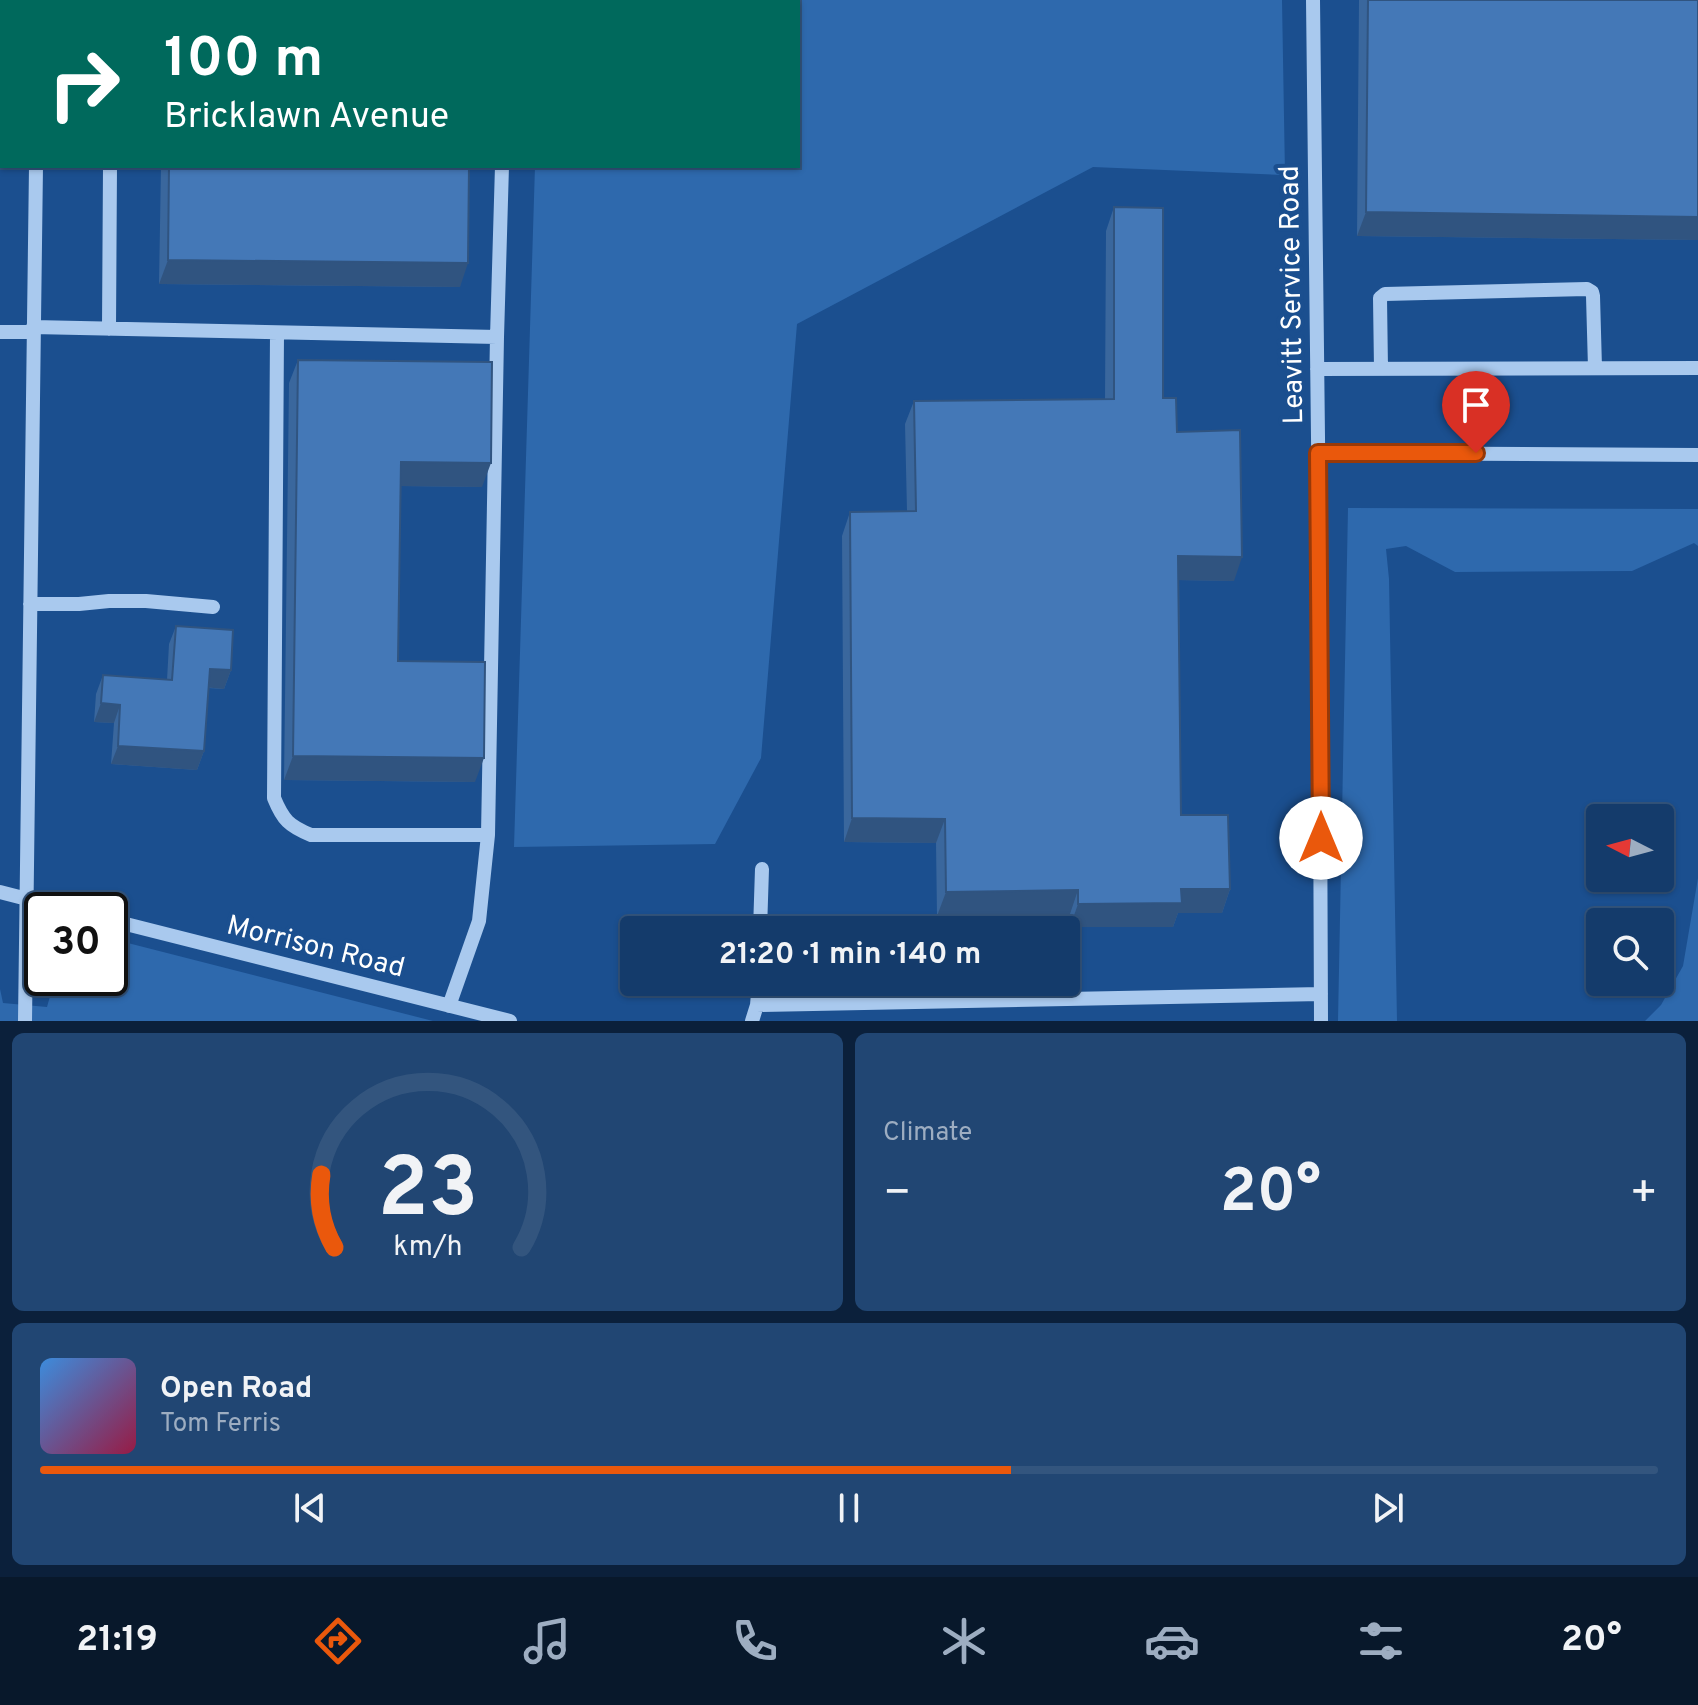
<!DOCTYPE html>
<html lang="en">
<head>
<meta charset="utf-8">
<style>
	body { margin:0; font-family:Overpass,sans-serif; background:#214673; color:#f1f3f6; height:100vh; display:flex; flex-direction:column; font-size:30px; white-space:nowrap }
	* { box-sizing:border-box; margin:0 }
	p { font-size:26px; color:#9dadc1 }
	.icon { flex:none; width:44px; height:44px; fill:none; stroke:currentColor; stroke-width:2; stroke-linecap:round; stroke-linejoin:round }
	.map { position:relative; height:1021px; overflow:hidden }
	.side { display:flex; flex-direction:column; gap:12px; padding:12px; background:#0b203b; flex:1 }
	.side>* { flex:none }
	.hud { position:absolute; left:0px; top:0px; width:800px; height:168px; box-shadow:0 2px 6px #0004,0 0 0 2px #33557e; background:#00695c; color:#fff; overflow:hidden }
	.needle { width:52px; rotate:276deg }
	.buttons { position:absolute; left:1586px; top:804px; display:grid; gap:16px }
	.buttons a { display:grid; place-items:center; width:88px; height:88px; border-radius:8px; background:#143b6b; box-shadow:0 2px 6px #0004,0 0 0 2px #33557e; font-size:40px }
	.speed { position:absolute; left:24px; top:892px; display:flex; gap:16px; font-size:40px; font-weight:700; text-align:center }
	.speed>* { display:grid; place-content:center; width:104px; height:104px; border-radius:50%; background:#143b6b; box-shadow:0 2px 6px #0004,0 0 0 2px #33557e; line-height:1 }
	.speed .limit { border:4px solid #111; border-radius:12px; background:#fff; color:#111 }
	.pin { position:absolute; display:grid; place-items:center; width:68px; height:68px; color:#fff; margin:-82px -34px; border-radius:50% 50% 50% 0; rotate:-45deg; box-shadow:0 0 8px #0007 }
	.pin .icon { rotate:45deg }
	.me { position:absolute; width:88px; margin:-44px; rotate:0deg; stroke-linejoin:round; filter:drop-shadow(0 0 6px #0008) }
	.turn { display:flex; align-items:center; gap:28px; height:168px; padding:0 32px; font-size:36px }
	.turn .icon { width:104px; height:104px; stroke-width:2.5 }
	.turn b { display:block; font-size:56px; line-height:68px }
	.big { font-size:60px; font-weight:700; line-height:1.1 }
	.side .card { flex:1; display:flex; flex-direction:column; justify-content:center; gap:12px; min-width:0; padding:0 28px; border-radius:12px; background:#214673 }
	.side .dial { align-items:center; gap:0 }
	.dial svg { height:208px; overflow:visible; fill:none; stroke:#33557e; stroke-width:7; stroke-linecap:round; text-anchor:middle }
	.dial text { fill:#f1f3f6; stroke:none }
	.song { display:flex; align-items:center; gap:24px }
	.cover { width:96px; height:96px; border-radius:12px; background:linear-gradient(135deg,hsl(210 70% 55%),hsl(340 70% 35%)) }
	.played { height:8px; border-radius:4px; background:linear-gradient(90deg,#ea580c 60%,#33557e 60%) }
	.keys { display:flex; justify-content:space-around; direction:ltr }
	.heat { display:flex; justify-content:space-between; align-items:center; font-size:44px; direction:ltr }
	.side .tiles { flex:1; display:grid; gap:12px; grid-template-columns:1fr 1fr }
	.card:last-child { grid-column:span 2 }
	.trip { position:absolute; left:620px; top:916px; width:460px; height:80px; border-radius:8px; background:#143b6b; box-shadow:0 2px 6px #0004,0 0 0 2px #33557e; font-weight:700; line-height:80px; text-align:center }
	.dock { display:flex; height:128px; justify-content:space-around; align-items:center; background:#08182b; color:#9dadc1 }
	.dock .icon { width:56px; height:56px }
	.dock .current { color:#ea580c }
	.dock b { font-size:36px; color:#f1f3f6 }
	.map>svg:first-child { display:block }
	.green { fill:#2e69ad }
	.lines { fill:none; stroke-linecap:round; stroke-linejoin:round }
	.minor { stroke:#a9c9ee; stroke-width:14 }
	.wall { fill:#3a679d }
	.shaded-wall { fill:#305480 }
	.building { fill:#4478b7; stroke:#305480; stroke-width:2 }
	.route-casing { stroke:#983908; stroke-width:20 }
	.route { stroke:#ea580c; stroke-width:14 }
	.labels { text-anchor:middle; stroke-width:8; stroke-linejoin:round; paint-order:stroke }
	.street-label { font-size:28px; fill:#fff; stroke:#1b4f8f }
</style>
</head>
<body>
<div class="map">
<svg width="1698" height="1021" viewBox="0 0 1698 1021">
	<rect width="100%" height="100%" fill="#1b4f8f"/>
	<path class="green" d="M540,0h742l3,175 -192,-8 -296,157 -36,434 -46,86 -201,3 21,-681h263v-164h-258z
		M1348,508l350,1v37l-4,-3 -62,28 -177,1 -49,-26 -20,3 3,30 8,442h-59z
		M1698,878v143h-53l16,-16 22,-39z
		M120,941l313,80h-433v-32l3,14 44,4 8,-29h55v-36z"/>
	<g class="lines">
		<path class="minor" d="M1313,0l6,525 2,496
			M38,2v-2
			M112,2v-2
			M314,2l1,-2
			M506,2v-2
			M33,327l464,10 -9,498 -9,86 -30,85
			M109,329l1,-163
			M0,332h33
			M277,333l-3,465c9,22 15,28 37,37h177
			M497,337l5,-171
			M1317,369l381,-1
			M1381,369l-1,-71 5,-4 202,-5 5,3 1,4 2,72
			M1318,453l380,2
			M30,604h49l30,-3h37l67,6
			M0,892l70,18
			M110,920l400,101
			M760,930l2,-61
			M757,1005l564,-11
			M25,1021l11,-855
			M752,1021l5,-16 2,-23"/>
	</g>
	<path class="wall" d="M1359,0h339v240l-341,-4z
		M161,166h308l-9,121 -301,-3z
		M1114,207l49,191 71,183 -55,-1 2,235 49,74 -8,24h-44l-5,14h-103v-13l-133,2 -1,-73 -92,-1 -2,-306 8,-24 57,-1 -2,-87 9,-23 191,-2 1,-168z
		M298,360l184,127 -81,-1 -3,175 77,121 -191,-2 5,-397z
		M176,626l55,44 -7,19 -16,-1 -4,63 -7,19 -86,-6 3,-41 -20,-1 2,-28 7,-19 64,5 2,-36z"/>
	<path class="shaded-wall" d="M1366,212l332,5v23l-341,-4z
		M168,260l300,3 -8,24 -301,-3z
		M401,462l90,1 -9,24 -90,-1z
		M1178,556l64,1 -8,24 -64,-1z
		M210,669l21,1 -7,19 -21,-2z
		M101,703l19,2 -6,18 -20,-1z
		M118,746l86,5 -7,19 -86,-6z
		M293,756l191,2 -9,24 -191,-2z
		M852,818l93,1 -9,24 -92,-1z
		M1181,889h49l-8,24h-44l-5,14h-103l8,-23z
		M1078,890l-8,24 -133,2 9,-24z"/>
	<path class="building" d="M171,0h102v2h-102z
		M365,0h106v2h-106z
		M1368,0h330v217l-332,-5z
		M169,166h300l-1,97 -300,-3z
		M1114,207l49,1v190h13l1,34 63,-2 2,127 -64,-1 3,259h47l2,74h-49l1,14 -104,1v-14l-132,2 -1,-73 -93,-1 -2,-306 66,-1 -2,-110 200,-2z
		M298,360l194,2 -1,101 -90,-1 -3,199 87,1 -1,96 -191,-2z
		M176,626l57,4 -2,40 -21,-1 -6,82 -86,-5 2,-41 -19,-2 2,-28 69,5z"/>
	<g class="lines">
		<g class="route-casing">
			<path id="route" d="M1321,838l-3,-385h158"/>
		</g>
		<use href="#route" class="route"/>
	</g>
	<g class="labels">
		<g class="street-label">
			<text transform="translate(1290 295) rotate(-91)" y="10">Leavitt Service Road</text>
			<text transform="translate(316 945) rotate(14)" y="10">Morrison Road</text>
		</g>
	</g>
</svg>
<div class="buttons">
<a><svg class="needle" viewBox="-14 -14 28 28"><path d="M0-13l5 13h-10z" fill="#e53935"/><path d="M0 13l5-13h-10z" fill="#9dadc1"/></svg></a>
<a><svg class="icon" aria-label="search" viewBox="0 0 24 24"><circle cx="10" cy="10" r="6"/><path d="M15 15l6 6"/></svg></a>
</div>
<div class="speed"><div class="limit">30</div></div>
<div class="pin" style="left:1476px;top:453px;background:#d93025"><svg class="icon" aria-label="arrive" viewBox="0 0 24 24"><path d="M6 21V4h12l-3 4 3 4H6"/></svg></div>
<svg class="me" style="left:1321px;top:838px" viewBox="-20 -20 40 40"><circle r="19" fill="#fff"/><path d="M0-13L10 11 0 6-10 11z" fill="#ea580c"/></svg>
<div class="trip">21:20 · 1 min · 140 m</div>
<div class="hud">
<div class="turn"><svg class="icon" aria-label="right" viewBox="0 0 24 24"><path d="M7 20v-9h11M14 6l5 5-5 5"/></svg><div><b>100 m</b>Bricklawn Avenue</div></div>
</div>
</div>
<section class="side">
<div class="tiles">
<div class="card dial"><svg viewBox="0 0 100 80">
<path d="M14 69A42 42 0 1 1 86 69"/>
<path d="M14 69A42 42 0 0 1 9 41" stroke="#ea580c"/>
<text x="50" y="56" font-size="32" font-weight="700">23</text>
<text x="50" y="72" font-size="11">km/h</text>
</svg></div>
<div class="card"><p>Climate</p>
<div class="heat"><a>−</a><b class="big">20°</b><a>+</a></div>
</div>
<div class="card">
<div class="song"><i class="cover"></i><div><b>Open Road</b><p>Tom Ferris</p></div></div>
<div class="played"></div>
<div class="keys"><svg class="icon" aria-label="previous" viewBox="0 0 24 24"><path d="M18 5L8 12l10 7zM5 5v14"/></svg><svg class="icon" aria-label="pause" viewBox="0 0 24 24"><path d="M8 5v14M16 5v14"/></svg><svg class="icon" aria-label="next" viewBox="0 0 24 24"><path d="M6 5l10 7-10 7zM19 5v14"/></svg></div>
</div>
</div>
</section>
<nav class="dock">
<b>21:19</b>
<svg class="icon current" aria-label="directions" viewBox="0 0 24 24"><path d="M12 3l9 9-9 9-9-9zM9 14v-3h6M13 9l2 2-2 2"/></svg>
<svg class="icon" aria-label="music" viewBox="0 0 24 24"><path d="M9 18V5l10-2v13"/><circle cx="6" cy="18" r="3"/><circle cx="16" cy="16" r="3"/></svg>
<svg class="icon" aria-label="phone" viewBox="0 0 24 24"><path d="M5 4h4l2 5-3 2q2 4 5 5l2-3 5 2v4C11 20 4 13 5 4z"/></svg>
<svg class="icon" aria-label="climate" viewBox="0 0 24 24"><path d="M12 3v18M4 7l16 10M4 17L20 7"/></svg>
<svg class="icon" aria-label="car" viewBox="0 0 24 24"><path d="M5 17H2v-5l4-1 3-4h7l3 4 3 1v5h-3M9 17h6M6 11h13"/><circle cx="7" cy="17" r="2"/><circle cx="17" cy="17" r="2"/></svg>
<svg class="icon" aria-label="filters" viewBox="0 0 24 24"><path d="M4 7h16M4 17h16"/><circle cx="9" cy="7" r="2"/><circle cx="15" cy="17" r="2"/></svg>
<b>20°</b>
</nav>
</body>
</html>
